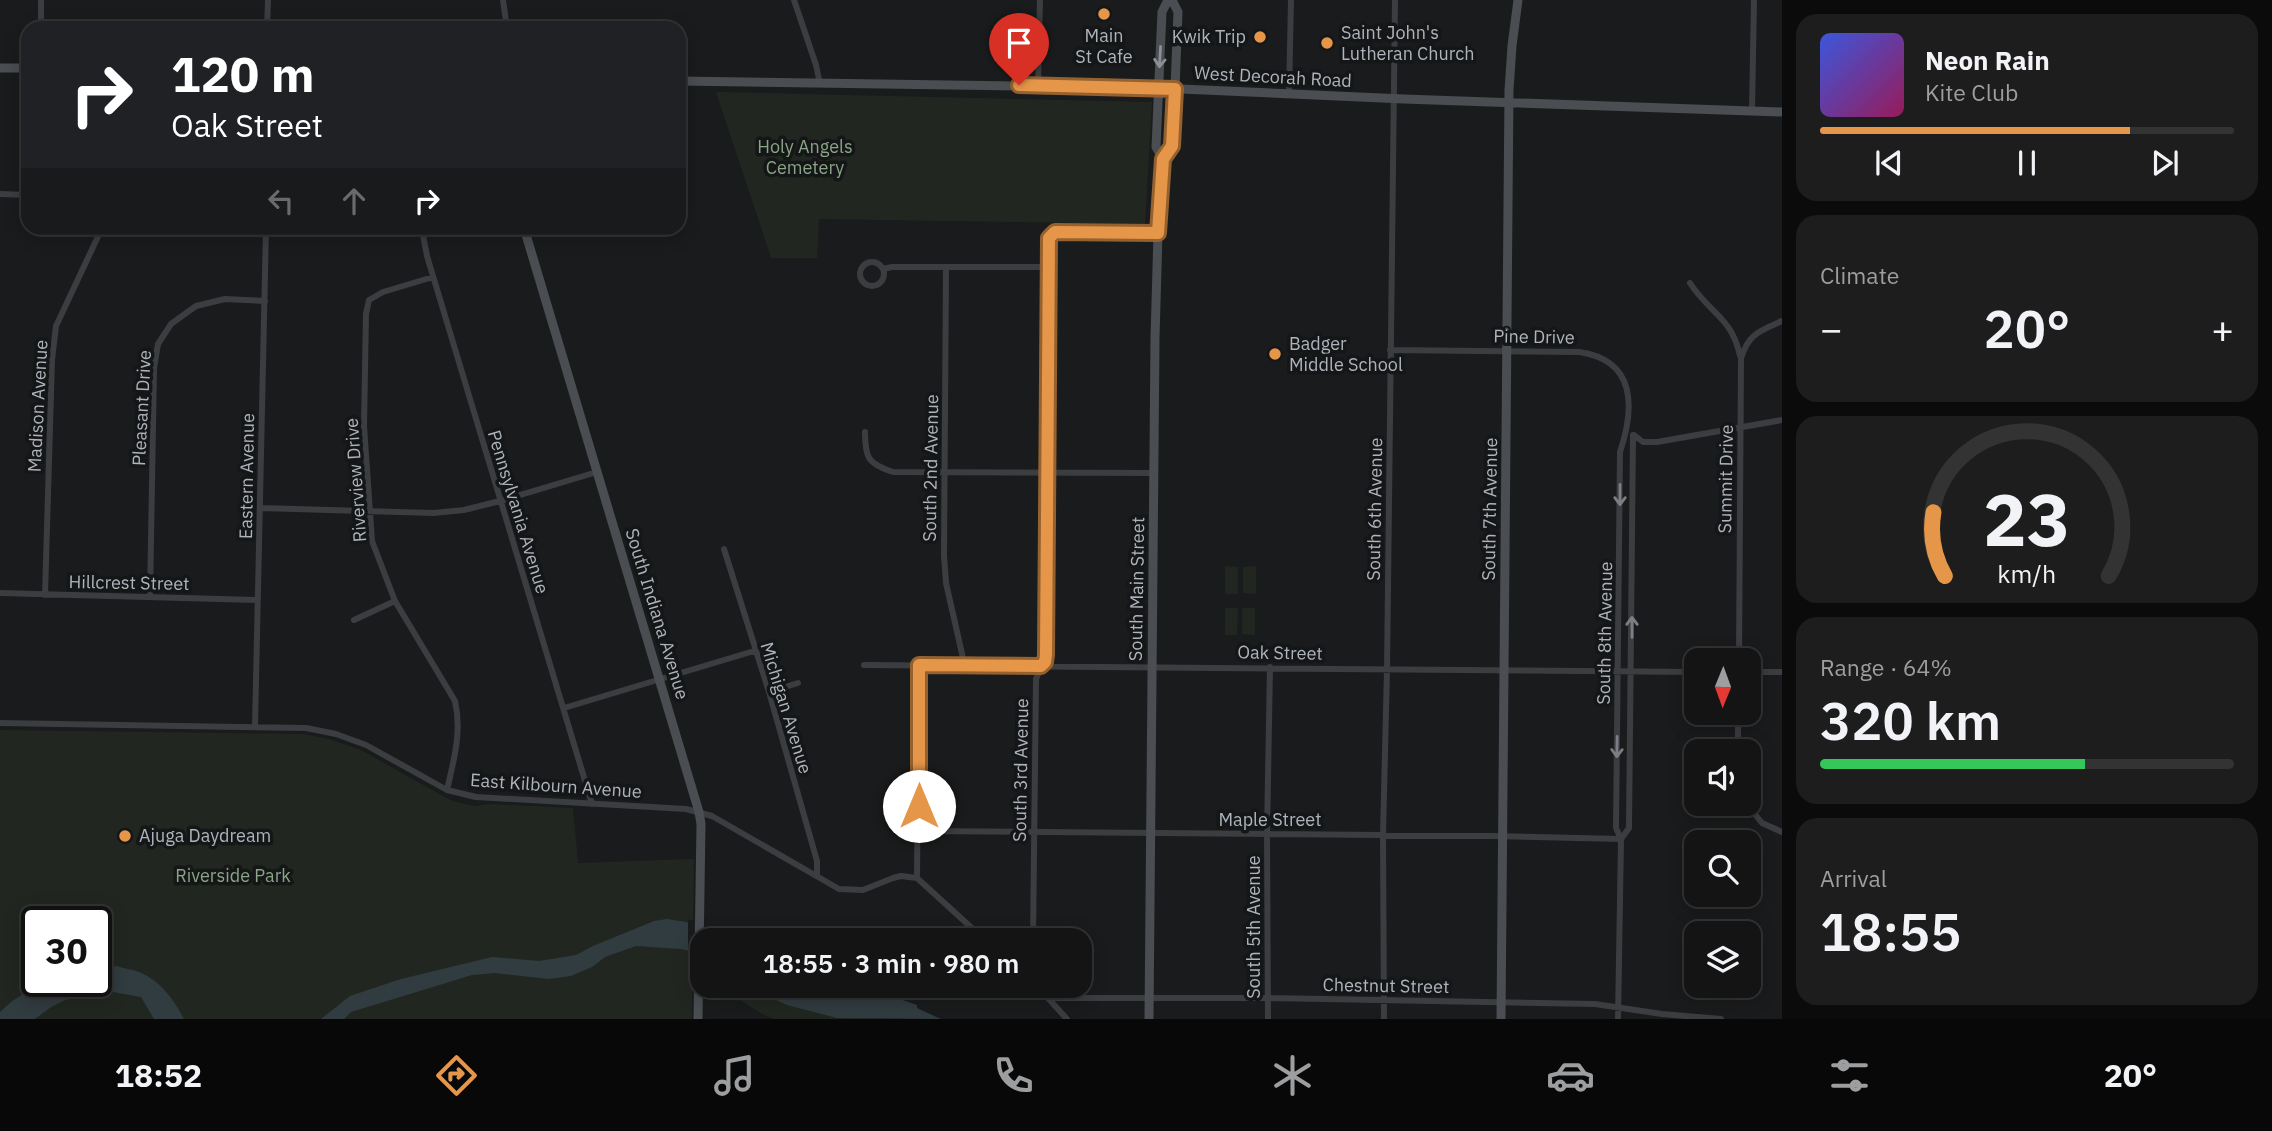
<!DOCTYPE html>
<html lang="en">
<head>
<meta charset="utf-8">
<style>
	body { margin:0; font-family:"IBM Plex Sans",sans-serif; background:#1d1d1e; color:#f1f3f6; height:100vh; display:flex; flex-direction:column; font-size:26px; white-space:nowrap }
	* { box-sizing:border-box; margin:0 }
	p { font-size:23px; color:#9d9ea0 }
	.icon { flex:none; width:38px; height:38px; fill:none; stroke:currentColor; stroke-width:2; stroke-linecap:round; stroke-linejoin:round }
	.map { position:relative; flex:1; overflow:hidden }
	.drawer { display:flex; flex-direction:column; gap:14px; padding:14px; background:#0b0b0c; width:490px }
	.drawer>* { flex:none }
	.banner { position:absolute; left:21px; top:21px; width:665px; height:214px; border-radius:21px; box-shadow:0 4px 18px #0003,0 0 0 2px #333334; background:#202124; color:#fff; overflow:hidden }
	.needle { width:46px; rotate:181deg }
	.fabs { position:absolute; left:1684px; top:648px; display:grid; gap:14px }
	.fabs a { display:grid; place-items:center; width:77px; height:77px; border-radius:14px; background:#141415; box-shadow:0 4px 18px #0003,0 0 0 2px #333334; font-size:35px }
	.speed { position:absolute; left:21px; top:906px; display:flex; gap:14px; font-size:35px; font-weight:700; text-align:center }
	.speed>* { display:grid; place-content:center; width:91px; height:91px; border-radius:50%; background:#141415; box-shadow:0 4px 18px #0003,0 0 0 2px #333334; line-height:1 }
	.speed .limit { border:4px solid #111; border-radius:10px; background:#fff; color:#111 }
	.pin { position:absolute; display:grid; place-items:center; width:60px; height:60px; color:#fff; margin:-72px -30px; border-radius:50% 50% 50% 0; rotate:-45deg; box-shadow:0 0 7px #0007 }
	.pin .icon { rotate:45deg }
	.me { position:absolute; width:77px; margin:-38px; rotate:0deg; stroke-linejoin:round; filter:drop-shadow(0 0 5px #0008) }
	.turn { display:flex; align-items:center; gap:24px; height:147px; padding:0 35px; font-size:32px }
	.turn .icon { width:91px; height:91px; stroke-width:2.5 }
	.turn b { display:block; font-size:49px; line-height:60px }
	.lanes { display:flex; align-items:center; height:66px; padding:0 35px; background:#0003; justify-content:center; gap:35px; direction:ltr }
	.lanes .off { opacity:.35 }
	.big { font-size:52px; font-weight:600; line-height:1.1 }
	.drawer .widget { flex:1; display:flex; flex-direction:column; justify-content:center; gap:10px; min-width:0; padding:0 24px; border-radius:21px; background:#1d1d1e }
	.drawer .dial { align-items:center; gap:0 }
	.dial svg { height:182px; overflow:visible; fill:none; stroke:#333334; stroke-width:7; stroke-linecap:round; text-anchor:middle }
	.dial text { fill:#f1f3f6; stroke:none }
	.song { display:flex; align-items:center; gap:21px }
	.cover { width:84px; height:84px; border-radius:10px; background:linear-gradient(135deg,hsl(230 70% 55%),hsl(330 70% 35%)) }
	.played { height:7px; border-radius:4px; background:linear-gradient(90deg,#e59649 75%,#333334 75%) }
	.keys { display:flex; justify-content:space-around; direction:ltr }
	.heat { display:flex; justify-content:space-between; align-items:center; font-size:38px; direction:ltr }
	.charge { height:10px; border-radius:5px; background:linear-gradient(90deg,#34c759 64%,#333334 0) }
	.trip { position:absolute; left:690px; top:928px; width:402px; height:70px; border-radius:21px; background:#141415; box-shadow:0 4px 18px #0003,0 0 0 2px #333334; font-weight:600; line-height:70px; text-align:center }
	.menu { display:flex; height:112px; justify-content:space-around; align-items:center; background:#080808; color:#9d9ea0 }
	.menu .icon { width:49px; height:49px }
	.menu .active { color:#e59649 }
	.menu b { font-size:32px; color:#f1f3f6 }
	main { display:flex; flex:1; min-height:0 }
	.map>svg:first-child { display:block }
	.green { fill:#212720; fill-rule:evenodd }
	.water { fill:#313c40 }
	.pier { fill:#1a1b1c }
	.lines { fill:none; stroke-linecap:round; stroke-linejoin:round }
	.street { stroke:#3c3d41; stroke-width:6 }
	.secondary { stroke:#4a4d51; stroke-width:9 }
	.oneway { stroke:#8b9096 }
	.oneway2 { stroke:#7b7e84 }
	.route-casing { stroke:#95622f; stroke-width:18 }
	.route { stroke:#e59649; stroke-width:12 }
	.poi-dot { fill:#e59649; stroke:#151617; stroke-width:2.5 }
	.labels { text-anchor:middle; stroke-width:7; stroke-linejoin:round; paint-order:stroke }
	.poi-label { font-size:18px; fill:#aeb4bb; stroke:#151617; text-anchor:start }
	.street-label { font-size:18px; fill:#aeb4bb; stroke:#151617 }
	.park-label { font-size:18px; fill:#8aa486; stroke:#151617 }
</style>
</head>
<body>
<main>
<div class="map">
<svg width="1782" height="1019" viewBox="0 0 1782 1019">
	<rect width="100%" height="100%" fill="#1a1b1c"/>
	<path class="green" d="M716,92l436,10 -7,122 -326,-5 -2,39h-46z
		M1225,566l13,1v27h-13z
		M1256,566v28l-13,-1v-26z
		M1225,608h13l-1,27h-12z
		M1242,608h13v27l-13,-1z
		M0,730l303,4 26,5 32,11 91,51 23,5 15,-2 83,4 5,55 116,-4 -2,160h-692zM37,922h59v60h-59z
		M706,985h57l27,18 89,16h-104l-11,-4 -37,-23 -21,-2z"/>
	<path class="water" d="M667,919l19,3 28,11 49,7h-61l-12,11 -9,-2 -45,-3 -31,11 -13,10 -21,9 -22,3 -54,-6 -23,2 -121,37 -7,7h-23l29,-23 51,-17 91,-22 47,4 37,-6 17,-9 61,-25z
		M117,966c7,3 15,3 22,6 22,9 35,28 45,47h-30l-13,-22 -28,-5 -34,5 -14,3 -14,7 -16,12h-35v-7l11,-10 30,-20h55v-14z
		M758,985c9,0 11,6 19,9 15,5 36,9 50,2v-3h-5l-15,-8h70l17,12 23,8v3l24,11 -104,-1 -50,-13 -19,-9z"/>
	<path class="pier" d="M688,919l24,10 -1,11h-9v16l-14,-2z"/>
	<g class="lines">
		<path class="street" d="M503,0l4,28
			M794,0l22,65 4,19
			M41,28v-28
			M267,28l1,-28
			M1038,85l2,-85
			M1289,94l2,-94
			M1752,110l2,-110
			M0,194l28,1
			M425,228l-2,7 4,21 165,548
			M860 274a12 12 0 1 1 24 0a12 12 0 1 1-24 0Z
			M946,267l-2,289 2,27 19,84
			M883,269l9,-2h157
			M433,277l-50,15 -14,8 -3,14 -2,112 8,115 23,60 60,100c7,31 -1,58 -8,89
			M1690,283c19,30 42,34 50,73
			M1390,350l189,2c57,8 56,55 41,100l-4,376 5,11 -3,180
			M865,432c0,26 3,32 28,40l262,1
			M1634,435l9,7h14l125,-22
			M260,508l173,5 31,-3 36,-9 97,-29
			M724,549l45,143 48,169v15
			M0,593l257,7
			M45,595l7,-235 4,-34 46,-98
			M150,597l4,-229 4,-24 13,-20 25,-18 29,-7 40,2
			M354,620l41,-19
			M1739,660l2,-302c8,-25 19,-27 41,-37
			M864,665l832,7
			M1748,672h34
			M769,692l29,-9
			M564,708l190,-57
			M0,723l306,5 30,6 30,11 81,45 29,7 210,12 26,7 127,73 24,1 30,-12 8,-2 16,2 68,62
			M255,726l11,-498
			M1738,751v-39
			M1746,803l16,20 20,9
			M919,831l573,5 129,3
			M1621,839l8,-11 4,-393
			M917,878l2,-213
			M1033,940l3,-261 10,-24 3,-417 6,-6 103,1
			M1036,985l31,34
			M1050,998h218l327,6 67,10 59,5
			M1268,1019l-1,-185 3,-167
			M1384,1019l-1,-184 4,-165 8,-670"/>
		<path class="secondary" d="M0,68h28
			M679,81l479,7 246,11 378,13
			M1163,159l9,-13 3,-57 3,-77 -6,-12
			M524,228l175,584 2,12 -3,195
			M1149,1019l6,-681 3,-105 5,-74 -7,-12 6,-135 6,-12
			M1501,1019l8,-929 3,-44 6,-46"/>
	</g>
	<defs><path id="oneway-shaft" d="M-6 0H5M1.5-3L5.5 0L1.5 3" fill="none" stroke-width="1.6" stroke-linecap="round" stroke-linejoin="round" transform="scale(1.75)"/></defs>
	<use class="oneway" href="#oneway-shaft" transform="translate(1160 57) rotate(93)"/>
	<g class="oneway2">
		<use href="#oneway-shaft" transform="translate(1620 495) rotate(90)"/>
		<use href="#oneway-shaft" transform="translate(1632 627) rotate(-90)"/>
		<use href="#oneway-shaft" transform="translate(1617 747) rotate(91)"/>
	</g>
	<g class="lines">
		<g class="route-casing">
			<path id="route" d="M919,806v-141l122,1 4,-4 1,-7 3,-417 6,-6 103,1 5,-74 9,-13 3,-57 -156,-4"/>
		</g>
		<use href="#route" class="route"/>
	</g>
	<g class="poi-dot">
		<circle cx="1104" cy="14" r="7"/>
		<circle cx="1260" cy="37" r="7"/>
		<circle cx="1327" cy="43" r="7"/>
		<circle cx="1275" cy="354" r="7"/>
		<circle cx="125" cy="836" r="7"/>
	</g>
	<g class="labels">
		<g class="poi-label">
			<text x="1341" y="39">Saint John's<tspan x="1341" dy="21">Lutheran Church</tspan></text>
			<text x="1104" y="42" text-anchor="middle">Main<tspan x="1104" dy="21">St Cafe</tspan></text>
			<text x="1246" y="43" text-anchor="end">Kwik Trip</text>
			<text x="1289" y="350">Badger<tspan x="1289" dy="21">Middle School</tspan></text>
			<text x="139" y="842">Ajuga Daydream</text>
		</g>
		<g class="street-label">
			<text transform="translate(1273 77) rotate(3)" y="6">West Decorah Road</text>
			<text transform="translate(1534 337) rotate(1)" y="6">Pine Drive</text>
			<text transform="translate(38 406) rotate(-87)" y="6">Madison Avenue</text>
			<text transform="translate(142 408) rotate(-87)" y="6">Pleasant Drive</text>
			<text transform="translate(931 468) rotate(-89)" y="6">South 2nd Avenue</text>
			<text transform="translate(247 476) rotate(-89)" y="6">Eastern Avenue</text>
			<text transform="translate(1726 479) rotate(-89)" y="6">Summit Drive</text>
			<text transform="translate(356 480) rotate(-94)" y="6">Riverview Drive</text>
			<text transform="translate(1375 509) rotate(-89)" y="6">South 6th Avenue</text>
			<text transform="translate(1490 509) rotate(-89)" y="6">South 7th Avenue</text>
			<text transform="translate(518 512) rotate(73)" y="6">Pennsylvania Avenue</text>
			<text transform="translate(129 583) rotate(1)" y="6">Hillcrest Street</text>
			<text transform="translate(1137 589) rotate(-89)" y="6">South Main Street</text>
			<text transform="translate(657 614) rotate(73)" y="6">South Indiana Avenue</text>
			<text transform="translate(1605 633) rotate(-89)" y="6">South 8th Avenue</text>
			<text transform="translate(1280 653) rotate(1)" y="6">Oak Street</text>
			<text transform="translate(786 708) rotate(73)" y="6">Michigan Avenue</text>
			<text transform="translate(1021 770) rotate(-89)" y="6">South 3rd Avenue</text>
			<text transform="translate(556 786) rotate(4)" y="6">East Kilbourn Avenue</text>
			<text x="1270" y="826">Maple Street</text>
			<text transform="translate(1254 927) rotate(-90)" y="6">South 5th Avenue</text>
			<text transform="translate(1386 986) rotate(1)" y="6">Chestnut Street</text>
		</g>
		<g class="park-label">
			<text x="805" y="153">Holy Angels<tspan x="805" dy="21">Cemetery</tspan></text>
			<text x="233" y="882">Riverside Park</text>
		</g>
	</g>
</svg>
<div class="fabs">
<a><svg class="needle" viewBox="-14 -14 28 28"><path d="M0-13l5 13h-10z" fill="#e53935"/><path d="M0 13l5-13h-10z" fill="#9d9ea0"/></svg></a>
<a><svg class="icon" aria-label="sound" viewBox="0 0 24 24"><path d="M4 9h4l5-4v14l-5-4H4zM17 9q2 3 0 6"/></svg></a>
<a><svg class="icon" aria-label="search" viewBox="0 0 24 24"><circle cx="10" cy="10" r="6"/><path d="M15 15l6 6"/></svg></a>
<a><svg class="icon" aria-label="layers" viewBox="0 0 24 24"><path d="M12 4l9 5-9 5-9-5zM3 14l9 5 9-5"/></svg></a>
</div>
<div class="speed"><div class="limit">30</div></div>
<div class="pin" style="left:1019px;top:85px;background:#d93025"><svg class="icon" aria-label="arrive" viewBox="0 0 24 24"><path d="M6 21V4h12l-3 4 3 4H6"/></svg></div>
<svg class="me" style="left:919px;top:806px" viewBox="-20 -20 40 40"><circle r="19" fill="#fff"/><path d="M0-13L10 11 0 6-10 11z" fill="#e59649"/></svg>
<div class="trip">18:55 · 3 min · 980 m</div>
<div class="banner">
<div class="turn"><svg class="icon" aria-label="right" viewBox="0 0 24 24"><path d="M7 20v-9h11M14 6l5 5-5 5"/></svg><div><b>120 m</b>Oak Street</div></div>
<div class="lanes"><svg class="icon off" aria-label="left" viewBox="0 0 24 24"><path d="M17 20v-9H6M10 6l-5 5 5 5"/></svg><svg class="icon off" aria-label="ahead" viewBox="0 0 24 24"><path d="M12 20V5M6 11l6-6 6 6"/></svg><svg class="icon" aria-label="right" viewBox="0 0 24 24"><path d="M7 20v-9h11M14 6l5 5-5 5"/></svg></div>
</div>
</div>
<section class="drawer">
<div class="widget">
<div class="song"><i class="cover"></i><div><b>Neon Rain</b><p>Kite Club</p></div></div>
<div class="played"></div>
<div class="keys"><svg class="icon" aria-label="previous" viewBox="0 0 24 24"><path d="M18 5L8 12l10 7zM5 5v14"/></svg><svg class="icon" aria-label="pause" viewBox="0 0 24 24"><path d="M8 5v14M16 5v14"/></svg><svg class="icon" aria-label="next" viewBox="0 0 24 24"><path d="M6 5l10 7-10 7zM19 5v14"/></svg></div>
</div>
<div class="widget"><p>Climate</p>
<div class="heat"><a>−</a><b class="big">20°</b><a>+</a></div>
</div>
<div class="widget dial"><svg viewBox="0 0 100 80">
<path d="M14 69A42 42 0 1 1 86 69"/>
<path d="M14 69A42 42 0 0 1 9 41" stroke="#e59649"/>
<text x="50" y="56" font-size="32" font-weight="700">23</text>
<text x="50" y="72" font-size="11">km/h</text>
</svg></div>
<div class="widget"><p>Range · 64%</p><b class="big">320 km</b><div class="charge"></div></div>
<div class="widget"><p>Arrival</p><b class="big">18:55</b></div>
</section>
</main>
<nav class="menu">
<b>18:52</b>
<svg class="icon active" aria-label="directions" viewBox="0 0 24 24"><path d="M12 3l9 9-9 9-9-9zM9 14v-3h6M13 9l2 2-2 2"/></svg>
<svg class="icon" aria-label="music" viewBox="0 0 24 24"><path d="M9 18V5l10-2v13"/><circle cx="6" cy="18" r="3"/><circle cx="16" cy="16" r="3"/></svg>
<svg class="icon" aria-label="phone" viewBox="0 0 24 24"><path d="M5 4h4l2 5-3 2q2 4 5 5l2-3 5 2v4C11 20 4 13 5 4z"/></svg>
<svg class="icon" aria-label="climate" viewBox="0 0 24 24"><path d="M12 3v18M4 7l16 10M4 17L20 7"/></svg>
<svg class="icon" aria-label="car" viewBox="0 0 24 24"><path d="M5 17H2v-5l4-1 3-4h7l3 4 3 1v5h-3M9 17h6M6 11h13"/><circle cx="7" cy="17" r="2"/><circle cx="17" cy="17" r="2"/></svg>
<svg class="icon" aria-label="filters" viewBox="0 0 24 24"><path d="M4 7h16M4 17h16"/><circle cx="9" cy="7" r="2"/><circle cx="15" cy="17" r="2"/></svg>
<b>20°</b>
</nav>
</body>
</html>
